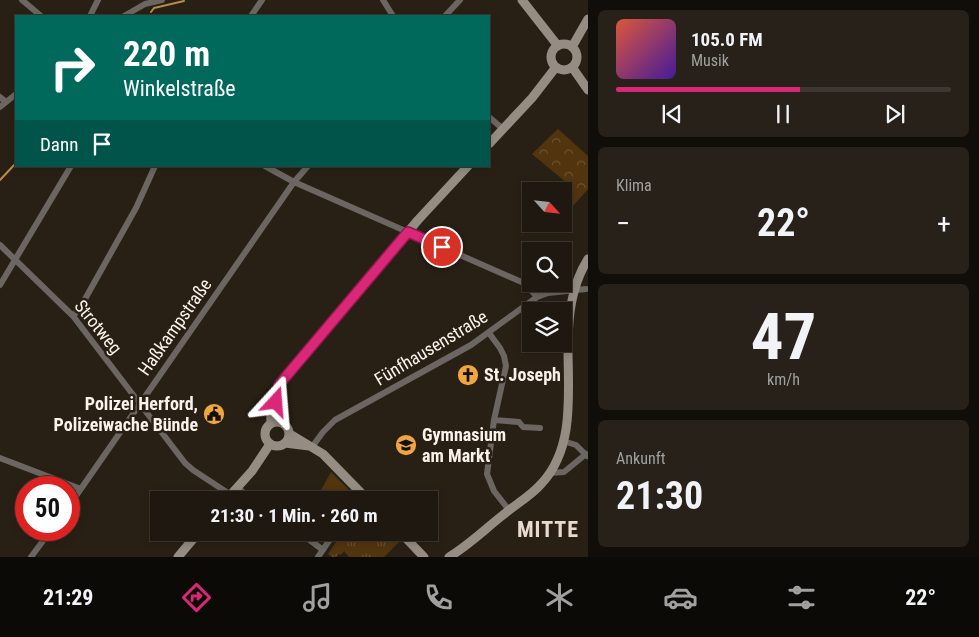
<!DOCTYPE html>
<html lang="de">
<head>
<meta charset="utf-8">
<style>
	body { margin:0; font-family:"Roboto Condensed",sans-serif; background:#272119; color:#f1f3f6; height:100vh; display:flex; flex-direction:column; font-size:19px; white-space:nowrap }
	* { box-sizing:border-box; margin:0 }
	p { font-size:16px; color:#a1a09f }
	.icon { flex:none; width:28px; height:28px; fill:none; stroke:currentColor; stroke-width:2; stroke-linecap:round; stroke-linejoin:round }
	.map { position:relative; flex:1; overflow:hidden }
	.drawer { display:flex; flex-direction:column; gap:10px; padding:10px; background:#110d09; width:391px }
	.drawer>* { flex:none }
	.banner { position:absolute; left:15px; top:15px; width:475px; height:152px; border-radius:0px; box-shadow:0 2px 8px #0003,0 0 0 1px #3c3730; background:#00695c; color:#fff; overflow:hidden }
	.needle { width:32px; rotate:117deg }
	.fabs { position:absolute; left:522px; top:182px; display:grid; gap:10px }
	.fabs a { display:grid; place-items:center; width:50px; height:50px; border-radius:0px; background:#1f1810; box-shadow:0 2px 8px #0003,0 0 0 1px #3c3730; font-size:25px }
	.speed { position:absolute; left:15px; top:476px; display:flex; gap:10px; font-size:25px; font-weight:700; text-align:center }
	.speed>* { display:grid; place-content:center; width:65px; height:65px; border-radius:50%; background:#1f1810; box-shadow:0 2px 8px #0003,0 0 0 1px #3c3730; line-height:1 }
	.speed .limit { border:8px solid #d22; background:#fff; color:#111 }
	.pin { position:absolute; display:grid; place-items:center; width:42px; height:42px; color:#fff; margin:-21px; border:2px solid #fff; border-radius:50%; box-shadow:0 1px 5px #0007 }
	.me { position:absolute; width:55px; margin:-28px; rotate:19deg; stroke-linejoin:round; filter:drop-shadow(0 0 4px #0008) }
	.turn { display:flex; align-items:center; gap:18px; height:105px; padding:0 25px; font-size:22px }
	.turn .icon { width:65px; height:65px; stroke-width:2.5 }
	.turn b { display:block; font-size:35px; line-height:42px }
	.then { display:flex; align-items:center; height:48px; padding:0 25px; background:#0003; gap:10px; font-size:19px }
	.big { font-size:38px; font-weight:700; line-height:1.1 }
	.drawer .widget { flex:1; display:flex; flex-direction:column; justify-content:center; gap:8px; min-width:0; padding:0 18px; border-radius:8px; background:#272119 }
	.drawer .dial { align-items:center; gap:0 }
	.dial b { font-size:65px; line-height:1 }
	.song { display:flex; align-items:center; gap:15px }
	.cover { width:60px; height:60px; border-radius:8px; background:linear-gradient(135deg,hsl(10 70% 55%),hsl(260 70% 35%)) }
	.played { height:5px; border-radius:2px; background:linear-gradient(90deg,#db2777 55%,#3c3730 55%) }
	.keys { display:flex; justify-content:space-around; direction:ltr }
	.heat { display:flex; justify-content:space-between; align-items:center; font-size:28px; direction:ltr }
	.trip { position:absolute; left:150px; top:491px; width:288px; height:50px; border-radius:0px; background:#1f1810; box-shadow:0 2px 8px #0003,0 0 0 1px #3c3730; font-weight:700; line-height:50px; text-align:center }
	.tab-bar { display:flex; height:80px; justify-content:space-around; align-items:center; background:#0c0a06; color:#a1a09f }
	.tab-bar .icon { width:35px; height:35px }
	.tab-bar .on { color:#db2777 }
	.tab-bar b { font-size:22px; color:#f1f3f6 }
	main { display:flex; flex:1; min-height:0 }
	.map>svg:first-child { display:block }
	.grass { fill:#52350e }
	.forest { fill:url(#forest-crowns) }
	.park { fill:url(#park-tufts) }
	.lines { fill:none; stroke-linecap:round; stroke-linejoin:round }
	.stream { stroke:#b68c48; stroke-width:2 }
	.street { stroke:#6b6661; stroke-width:6 }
	.secondary { stroke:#958d84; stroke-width:9 }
	.route-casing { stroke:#8e194d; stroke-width:12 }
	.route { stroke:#db2777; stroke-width:9 }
	.labels { text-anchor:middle; stroke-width:5; stroke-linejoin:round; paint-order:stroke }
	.street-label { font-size:18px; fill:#faf3ec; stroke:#292015 }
	.poi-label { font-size:18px; font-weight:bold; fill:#faf3ec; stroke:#292015; text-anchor:start }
	.district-label { font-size:22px; font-weight:bold; letter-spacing:1px; fill:#e8dbcd; stroke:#292015 }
</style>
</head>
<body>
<main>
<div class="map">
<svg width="588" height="557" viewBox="0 0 588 557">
	<defs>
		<pattern id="forest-crowns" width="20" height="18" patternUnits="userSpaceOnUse" patternTransform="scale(1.25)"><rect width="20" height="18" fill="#52350e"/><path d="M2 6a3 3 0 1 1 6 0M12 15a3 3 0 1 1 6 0" fill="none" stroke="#6c5331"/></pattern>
		<pattern id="park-tufts" width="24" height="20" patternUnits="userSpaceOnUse" patternTransform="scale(1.25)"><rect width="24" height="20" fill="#52350e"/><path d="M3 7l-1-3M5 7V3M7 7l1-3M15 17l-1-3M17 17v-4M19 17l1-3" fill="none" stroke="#6c5331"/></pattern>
	</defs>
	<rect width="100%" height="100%" fill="#292015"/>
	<path class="grass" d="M331,472l20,20v8h-15l-15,-10z"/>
	<path class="forest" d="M558,129l30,27v33l-24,27v-25h-6l9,-8 -35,-29z"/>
	<path class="park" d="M343,532l49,1 8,8 -16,16h-35l-5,-6 -3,4 -2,-1 -3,3h-4l-4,-3z"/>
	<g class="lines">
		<path class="stream" d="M151,12l3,-4 30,-7
			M0,180l16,-17"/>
		<path class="street" d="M22,0l19,16
			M383,0l10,16
			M90,16l8,-16
			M124,16l21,-12 17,-4
			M251,16l11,-16
			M445,16l15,-16
			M0,97l6,5
			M0,107l16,-13
			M489,117l14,12
			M265,166l29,16 232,102 11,13
			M0,245l73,71 112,147 8,7 38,25
			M0,285l71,-119
			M73,316l7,-8 56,-100 19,-42
			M489,333l11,15 4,8 2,10 -12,54 -7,54 7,17 15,19
			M494,420l25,2 4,5 17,1
			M563,441l13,4 11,11
			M312,447l11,-15 12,-12 136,-75 66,-48 11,-4 38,-4
			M0,458l81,31
			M550,473l14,-1 22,-18
			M237,487l15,13
			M357,500l5,-7
			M69,506l225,-324 14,-16
			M299,532l24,18
			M31,557l20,-27
			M318,557l17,-25"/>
		<path class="secondary" d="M522,0l36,46
			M551 57a13 13 0 1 1 26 0a13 13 0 1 1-26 0Z
			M572,47l16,-28
			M572,67l16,23
			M489,144l43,-46 24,-31
			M265 434a12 12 0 1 1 24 0a12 12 0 1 1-24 0Z
			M271,423c-1,-20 0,-27 12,-43l135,-160 50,-54
			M290,434l33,20 45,46
			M285,443l24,3
			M226,500l26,-29 18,-27
			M400,532l24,25
			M178,557l21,-25
			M449,557c20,-12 36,-28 54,-42 13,-11 28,-19 39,-32 33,-36 26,-90 26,-135 0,-31 3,-62 20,-89"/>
	</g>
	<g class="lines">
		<g class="route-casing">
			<path id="route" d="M276,402l3,-17 4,-5 125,-148 34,15"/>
		</g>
		<use href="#route" class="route"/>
	</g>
	<defs>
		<g id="church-disc" transform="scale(1.125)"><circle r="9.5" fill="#f1a540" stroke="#292015"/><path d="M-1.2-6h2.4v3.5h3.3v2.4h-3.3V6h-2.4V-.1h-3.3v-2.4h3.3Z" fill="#111"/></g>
		<g id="civic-disc" transform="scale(1.125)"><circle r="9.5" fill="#f1a540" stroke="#292015"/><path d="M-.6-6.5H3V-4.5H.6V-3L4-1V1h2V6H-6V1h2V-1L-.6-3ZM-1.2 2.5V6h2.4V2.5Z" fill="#111"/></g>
		<g id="school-disc" transform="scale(1.125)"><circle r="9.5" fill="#f1a540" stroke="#292015"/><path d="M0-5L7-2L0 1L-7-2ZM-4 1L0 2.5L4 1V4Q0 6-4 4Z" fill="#111"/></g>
	</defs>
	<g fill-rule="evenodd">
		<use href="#church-disc" x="468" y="375"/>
		<use href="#civic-disc" x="214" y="414"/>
		<use href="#school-disc" x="406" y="445"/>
	</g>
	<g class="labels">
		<g class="street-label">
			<text transform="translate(98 327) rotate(51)" y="6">Strotweg</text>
			<text transform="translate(175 327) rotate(-55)" y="6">Haßkampstraße</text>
			<text transform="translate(431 348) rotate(-31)" y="6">Fünfhausenstraße</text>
		</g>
		<g class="poi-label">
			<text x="484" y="381">St. Joseph</text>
			<text x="198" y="410" text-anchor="end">Polizei Herford,<tspan x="198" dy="21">Polizeiwache Bünde</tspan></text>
			<text x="422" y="441">Gymnasium<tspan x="422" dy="21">am Markt</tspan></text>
		</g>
		<g class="district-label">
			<text x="548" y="537">MITTE</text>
		</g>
	</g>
</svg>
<div class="fabs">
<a><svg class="needle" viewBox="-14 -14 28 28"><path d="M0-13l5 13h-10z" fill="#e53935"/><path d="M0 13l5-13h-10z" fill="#a1a09f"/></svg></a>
<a><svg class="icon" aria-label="search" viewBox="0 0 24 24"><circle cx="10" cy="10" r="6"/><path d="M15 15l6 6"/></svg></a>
<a><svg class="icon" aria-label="layers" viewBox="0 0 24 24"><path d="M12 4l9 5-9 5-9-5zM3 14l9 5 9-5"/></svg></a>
</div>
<div class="speed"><div class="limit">50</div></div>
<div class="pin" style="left:442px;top:247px;background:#d93025"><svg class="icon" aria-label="arrive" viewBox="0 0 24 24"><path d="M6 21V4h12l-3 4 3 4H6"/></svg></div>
<svg class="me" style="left:276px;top:402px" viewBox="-20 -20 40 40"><path d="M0-17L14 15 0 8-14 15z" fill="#db2777" stroke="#fff" stroke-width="4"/></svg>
<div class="trip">21:30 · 1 Min. · 260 m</div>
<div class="banner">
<div class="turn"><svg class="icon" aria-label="right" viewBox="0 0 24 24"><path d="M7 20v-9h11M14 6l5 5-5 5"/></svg><div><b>220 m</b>Winkelstraße</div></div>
<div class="then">Dann<svg class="icon" aria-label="arrive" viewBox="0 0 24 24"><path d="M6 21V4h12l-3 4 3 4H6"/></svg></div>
</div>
</div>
<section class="drawer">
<div class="widget">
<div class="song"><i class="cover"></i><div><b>105.0 FM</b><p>Musik</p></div></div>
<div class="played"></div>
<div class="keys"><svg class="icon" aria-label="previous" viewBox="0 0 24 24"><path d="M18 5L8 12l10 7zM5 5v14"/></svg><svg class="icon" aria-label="pause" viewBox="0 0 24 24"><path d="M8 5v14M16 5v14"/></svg><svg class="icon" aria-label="next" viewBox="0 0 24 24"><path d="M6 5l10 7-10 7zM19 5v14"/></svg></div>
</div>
<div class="widget"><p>Klima</p>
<div class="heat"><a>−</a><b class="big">22°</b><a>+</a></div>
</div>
<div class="widget dial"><b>47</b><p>km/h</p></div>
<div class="widget"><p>Ankunft</p><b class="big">21:30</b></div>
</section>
</main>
<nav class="tab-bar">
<b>21:29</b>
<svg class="icon on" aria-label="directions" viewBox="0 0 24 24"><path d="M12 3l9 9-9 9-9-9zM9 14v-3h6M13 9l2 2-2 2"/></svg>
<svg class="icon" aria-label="music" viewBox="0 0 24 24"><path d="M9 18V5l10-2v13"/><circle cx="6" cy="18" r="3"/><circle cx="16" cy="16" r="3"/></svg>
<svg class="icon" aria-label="phone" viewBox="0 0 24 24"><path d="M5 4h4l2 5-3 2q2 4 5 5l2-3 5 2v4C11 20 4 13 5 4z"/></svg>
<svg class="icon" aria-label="climate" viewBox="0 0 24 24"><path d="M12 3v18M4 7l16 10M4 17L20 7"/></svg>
<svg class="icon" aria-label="car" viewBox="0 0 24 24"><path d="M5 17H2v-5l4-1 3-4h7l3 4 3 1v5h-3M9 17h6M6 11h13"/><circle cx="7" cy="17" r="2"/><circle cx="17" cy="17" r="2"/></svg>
<svg class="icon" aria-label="filters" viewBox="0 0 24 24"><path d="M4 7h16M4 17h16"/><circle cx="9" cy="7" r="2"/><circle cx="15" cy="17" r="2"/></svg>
<b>22°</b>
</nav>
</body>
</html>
